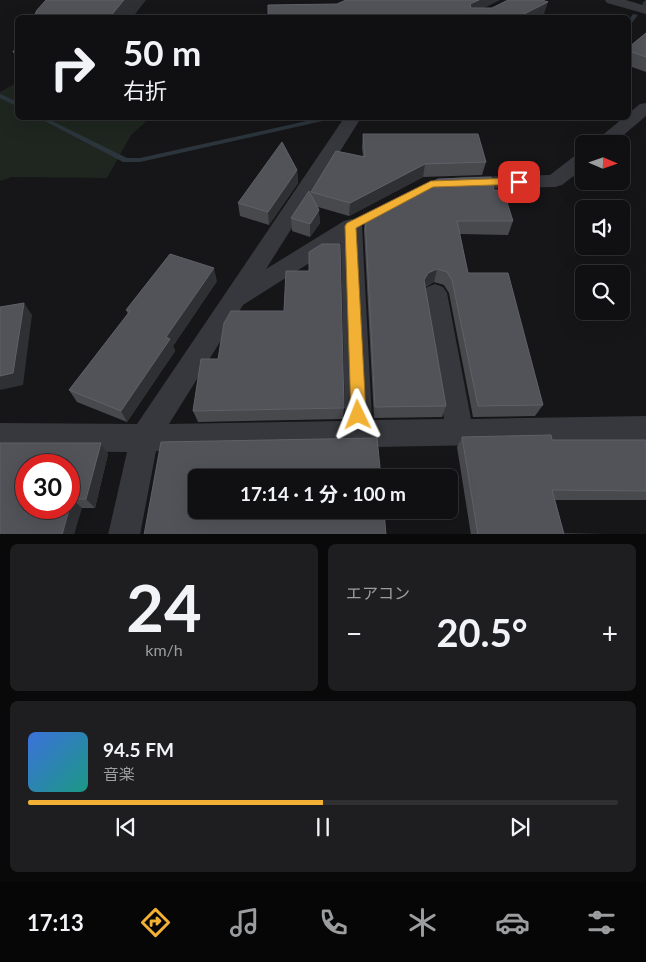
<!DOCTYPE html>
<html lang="ja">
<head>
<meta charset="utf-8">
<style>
	body { margin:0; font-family:Lato,"Noto Sans JP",sans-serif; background:#1e1e20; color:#f1f3f6; height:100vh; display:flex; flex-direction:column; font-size:19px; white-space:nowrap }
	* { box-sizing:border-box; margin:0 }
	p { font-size:16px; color:#9c9d9f }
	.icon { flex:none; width:28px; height:28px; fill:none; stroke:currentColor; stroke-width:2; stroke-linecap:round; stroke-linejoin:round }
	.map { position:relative; height:534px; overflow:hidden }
	.drawer { display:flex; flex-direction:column; gap:10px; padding:10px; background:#09090a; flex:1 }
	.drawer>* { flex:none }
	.banner { position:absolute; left:15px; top:15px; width:616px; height:105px; border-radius:8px; box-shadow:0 5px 20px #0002,0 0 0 1px #303032; background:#101012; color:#f1f3f6; overflow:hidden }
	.needle { width:32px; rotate:92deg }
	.buttons { position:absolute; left:575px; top:135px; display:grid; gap:10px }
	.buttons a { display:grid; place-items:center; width:55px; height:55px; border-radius:8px; background:#101012; box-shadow:0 5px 20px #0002,0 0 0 1px #303032; font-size:25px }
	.speed { position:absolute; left:15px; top:454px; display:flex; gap:10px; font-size:25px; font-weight:700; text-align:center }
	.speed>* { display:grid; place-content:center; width:65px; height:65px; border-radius:50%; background:#101012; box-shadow:0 5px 20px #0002,0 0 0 1px #303032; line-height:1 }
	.speed .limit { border:8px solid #d22; background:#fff; color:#111 }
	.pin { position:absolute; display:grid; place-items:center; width:42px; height:42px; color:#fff; margin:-21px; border-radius:10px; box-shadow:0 2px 8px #0006 }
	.me { position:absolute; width:55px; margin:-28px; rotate:358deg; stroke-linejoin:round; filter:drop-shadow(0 0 4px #0008) }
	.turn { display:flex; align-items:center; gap:18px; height:105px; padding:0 25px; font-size:22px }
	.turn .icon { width:65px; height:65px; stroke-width:2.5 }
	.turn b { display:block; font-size:35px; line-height:42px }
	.big { font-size:38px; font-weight:700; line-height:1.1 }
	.drawer .card { flex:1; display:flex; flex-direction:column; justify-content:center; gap:8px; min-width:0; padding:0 18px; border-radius:8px; background:#1e1e20 }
	.drawer .dial { align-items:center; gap:0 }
	.dial b { font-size:65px; line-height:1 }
	.song { display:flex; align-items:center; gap:15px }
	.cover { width:60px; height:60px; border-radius:8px; background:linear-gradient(135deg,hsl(220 70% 55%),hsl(170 70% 35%)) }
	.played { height:5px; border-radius:2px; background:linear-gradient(90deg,#f2b134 50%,#303032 50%) }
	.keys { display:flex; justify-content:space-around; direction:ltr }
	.heat { display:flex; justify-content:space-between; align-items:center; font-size:28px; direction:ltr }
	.drawer .tiles { flex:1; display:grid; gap:10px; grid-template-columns:1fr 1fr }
	.card:last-child { grid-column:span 2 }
	.trip { position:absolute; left:188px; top:469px; width:270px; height:50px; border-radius:8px; background:#101012; box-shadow:0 5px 20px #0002,0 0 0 1px #303032; font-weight:700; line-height:50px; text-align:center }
	.dock { display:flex; height:80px; justify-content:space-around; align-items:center; background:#060607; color:#9c9d9f }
	.dock .icon { width:35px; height:35px }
	.dock .current { color:#f2b134 }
	.dock b { font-size:22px; color:#f1f3f6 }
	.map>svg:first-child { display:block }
	.green { fill:#1e261f }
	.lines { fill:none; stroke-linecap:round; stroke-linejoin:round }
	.stream { fill:#2c353c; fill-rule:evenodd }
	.minor { fill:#37383d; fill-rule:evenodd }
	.wall { fill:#47494d }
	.shaded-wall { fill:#2f3033 }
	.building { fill:#525359; stroke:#5f6168; fill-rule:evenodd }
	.route { fill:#f2b134; stroke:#9d7322 }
</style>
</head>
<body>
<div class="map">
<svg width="646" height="535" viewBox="0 0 646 535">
	<rect width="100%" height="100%" fill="#161618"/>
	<path class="green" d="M16,83l2,35h132l-19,17 -24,43 -95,-1 -12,4v-89z"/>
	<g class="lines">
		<path class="stream" d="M646,0v6h-4l1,-4z
			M633,14l5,1 -7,9 -2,1v-5z
			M0,94l18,8v5l-18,-9z
			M39,118h7l81,40h13l180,-40h10l-3,2 -187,42h-17z"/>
		<path class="minor" d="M605,0h21l20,6v8l-39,-11z
			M646,103v13l-33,28h-21l31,-26h6v-5l11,-9z
			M344,118h17l-95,151 78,-48 7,-2 7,2 4,5 10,194 72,-1 -21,-126 4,-6 8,-3 8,3 4,6 24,126 175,-3v26l-490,9 -16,84h-32l19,-83 -127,-1v-28l137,1zM341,243l4,178 -176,3 74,-119z
			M584,152v16l-22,17 -7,2 -94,2 -7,-1 -3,-5 3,-5 7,-1 89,-2 27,-21z"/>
	</g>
	<path class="wall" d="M646,33v39l-17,-6v-19z
		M18,44v17l-5,-9z
		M363,134l123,28 -4,13 -59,2 -74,39 -31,-9 2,16 -10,14 -18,-6 -1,-13 21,-22 -1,-4 52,-35 -1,-10z
		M297,170l1,13 -29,42 -29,-9 -2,-13z
		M494,190l19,31 -5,14 -48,-1 8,39 75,132 -8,11 -62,1 -24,-124 -5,-8 -10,-3 -9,5 21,119 -4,11 -68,1 -10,-188 1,-13z
		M217,281l-44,65 2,5 -48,71 -50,-20 -8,-12 59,-76 -2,-4z
		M344,408l-1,11 -145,3 -5,-11z
		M462,437l90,3h94v60h-91l9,34 82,1h-175l-14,-88z
		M101,443l7,11 -13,54h-13l-82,27z"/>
	<path class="shaded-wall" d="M124,0h22l-14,18h-23z
		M479,0h21l-32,16 2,-12z
		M548,2l-4,12 -6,4h-22z
		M425,164l-2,13 -74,39 1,-13z
		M297,170l1,13 -29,42 -1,-13z
		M319,210l1,13 -10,14v-13z
		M214,268l3,13 -44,65 2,5 -48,71 -6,-11 45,-74z
		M437,269l-3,13 -9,4 -4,7 3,-13 4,-7z
		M24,303l8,12 -9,70 -23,5v-14z
		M101,443l7,11 -13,54 -9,-9z
		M72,499l10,9 -8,27h-12z"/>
	<path class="building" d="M46,0h78l-15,18h-76l4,-8z
		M346,0h133l-9,4 1,4h21l16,-8h34l6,2 -32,16h-248v-13l69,-1z
		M646,33v24l-17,-6v-4z
		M18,44v9l-5,-1z
		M363,134h115l8,28 -61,2 -75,39 -39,-11 25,-41 29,6z
		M282,142l15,28 -29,42 -30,-9z
		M491,177l3,13h9l10,31h-56l11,52h40l35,132 -65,1 -26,-126 -5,-8 -10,-3 -9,4 -4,7 22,126 -71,1 -10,-190 73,-38z
		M309,191l10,19 -9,14 -19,-6z
		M322,244h18l4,164 -151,3 8,-52h17l6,-36 7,-12h53l2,-40h23v-19z
		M170,254l44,14 -48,69 4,2 -49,72 -52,-21 61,-79 -4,-1z
		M24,303l-11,70 -13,3v-69z
		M551,435l1,5h94v51l-94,-1 12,44 82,1h-168l-16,-98z
		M377,438l4,40h-185v32h188l2,25h-242l17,-93z
		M0,443h101l-15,56h-14l-10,36h-62zM26,465h43v43h-43z"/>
	<path class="route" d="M519,178l5,4 -1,2 -90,3 -77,41 10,187 -3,5 -5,2 -4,-2 -3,-5 -6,-189 2,-3 84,-42z"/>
</svg>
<div class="buttons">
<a><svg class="needle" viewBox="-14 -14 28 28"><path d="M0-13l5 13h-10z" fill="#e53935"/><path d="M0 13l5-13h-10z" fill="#9c9d9f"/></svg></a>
<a><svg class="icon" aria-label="sound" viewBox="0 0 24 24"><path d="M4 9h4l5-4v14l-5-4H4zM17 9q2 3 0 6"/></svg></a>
<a><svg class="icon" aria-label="search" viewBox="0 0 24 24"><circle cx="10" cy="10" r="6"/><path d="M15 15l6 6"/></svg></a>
</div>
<div class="speed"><div class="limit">30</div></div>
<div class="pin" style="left:519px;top:182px;background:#d93025"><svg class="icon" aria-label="arrive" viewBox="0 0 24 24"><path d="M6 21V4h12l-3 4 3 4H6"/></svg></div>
<svg class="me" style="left:358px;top:415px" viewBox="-20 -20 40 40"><path d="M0-17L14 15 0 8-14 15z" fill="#f2b134" stroke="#fff" stroke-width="4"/></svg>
<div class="trip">17:14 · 1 分 · 100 m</div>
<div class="banner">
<div class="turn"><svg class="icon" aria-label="right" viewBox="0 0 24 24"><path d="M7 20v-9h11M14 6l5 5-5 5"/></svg><div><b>50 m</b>右折</div></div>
</div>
</div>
<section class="drawer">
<div class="tiles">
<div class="card dial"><b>24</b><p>km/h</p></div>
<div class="card"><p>エアコン</p>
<div class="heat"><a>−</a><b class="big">20.5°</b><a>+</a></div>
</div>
<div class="card">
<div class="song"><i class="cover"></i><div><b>94.5 FM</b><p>音楽</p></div></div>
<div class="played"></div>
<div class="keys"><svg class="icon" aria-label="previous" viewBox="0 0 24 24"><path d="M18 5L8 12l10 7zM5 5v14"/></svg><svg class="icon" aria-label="pause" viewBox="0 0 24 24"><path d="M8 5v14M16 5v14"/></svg><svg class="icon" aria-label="next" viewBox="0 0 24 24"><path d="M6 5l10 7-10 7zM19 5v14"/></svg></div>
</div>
</div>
</section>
<nav class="dock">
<b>17:13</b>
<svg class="icon current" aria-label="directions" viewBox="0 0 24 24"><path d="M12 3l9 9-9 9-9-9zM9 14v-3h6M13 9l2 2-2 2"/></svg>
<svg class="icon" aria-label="music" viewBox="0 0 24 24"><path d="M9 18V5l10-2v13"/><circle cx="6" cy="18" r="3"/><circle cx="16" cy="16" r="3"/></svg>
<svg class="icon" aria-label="phone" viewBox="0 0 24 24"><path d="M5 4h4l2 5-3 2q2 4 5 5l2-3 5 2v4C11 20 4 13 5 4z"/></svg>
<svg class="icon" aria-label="climate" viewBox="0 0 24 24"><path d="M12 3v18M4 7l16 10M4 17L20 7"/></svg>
<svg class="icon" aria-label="car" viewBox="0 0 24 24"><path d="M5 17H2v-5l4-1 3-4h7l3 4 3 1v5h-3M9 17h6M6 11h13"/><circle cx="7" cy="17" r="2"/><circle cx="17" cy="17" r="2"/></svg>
<svg class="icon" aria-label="filters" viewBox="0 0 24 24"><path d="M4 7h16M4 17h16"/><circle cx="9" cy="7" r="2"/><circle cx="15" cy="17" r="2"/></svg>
</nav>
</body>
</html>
